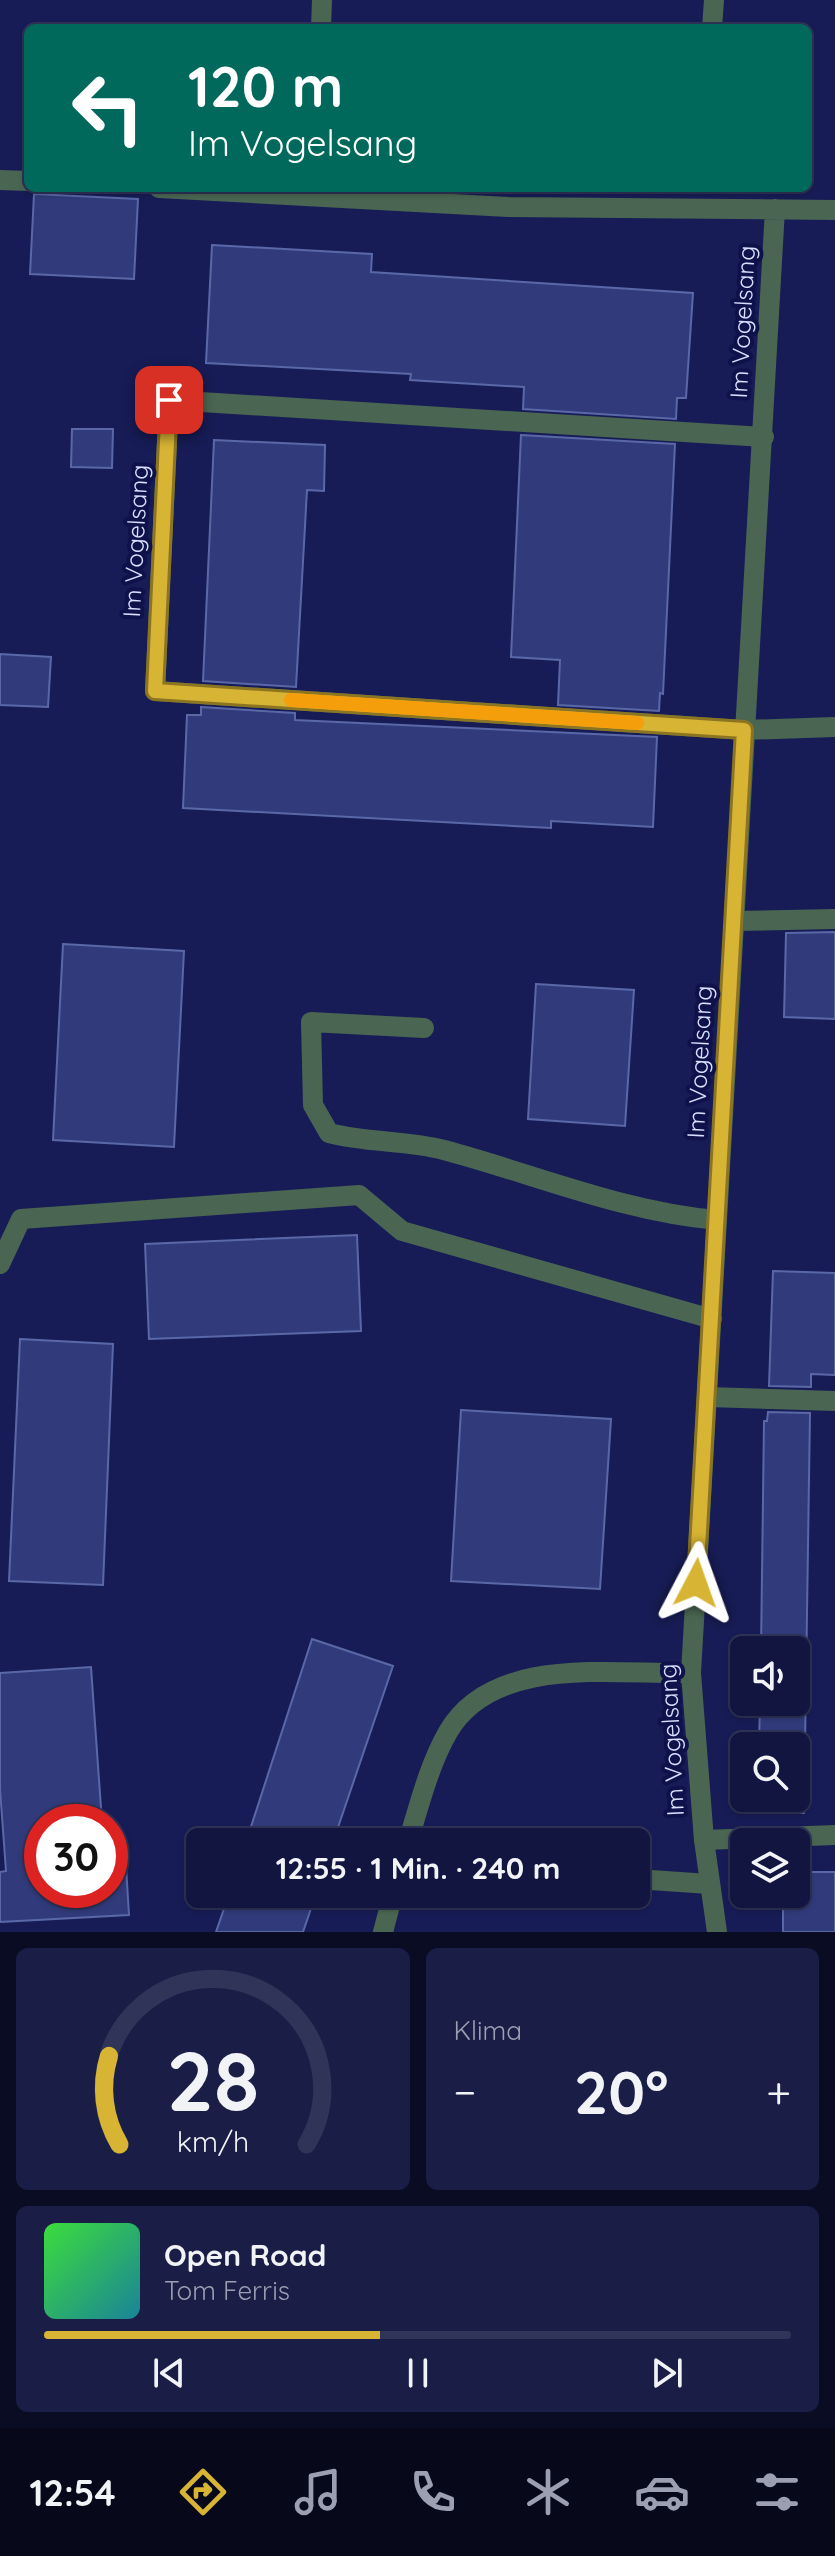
<!DOCTYPE html>
<html lang="de">
<head>
<meta charset="utf-8">
<style>
	body { margin:0; font-family:Quicksand,sans-serif; background:#1a1e47; color:#f1f3f6; height:100vh; display:flex; flex-direction:column; font-size:30px; white-space:nowrap }
	* { box-sizing:border-box; margin:0 }
	p { font-size:26px; color:#9c9fb1 }
	.icon { flex:none; width:44px; height:44px; fill:none; stroke:currentColor; stroke-width:2; stroke-linecap:round; stroke-linejoin:round }
	.map { position:relative; height:1932px; overflow:hidden }
	.sheet { display:flex; flex-direction:column; gap:16px; padding:16px; background:#090c23; flex:1 }
	.sheet>* { flex:none }
	.top-card { position:absolute; left:24px; top:24px; width:788px; height:168px; border-radius:12px; box-shadow:0 2px 6px #0004,0 0 0 2px #303459; background:#00695c; color:#fff; overflow:hidden }
	.tools { position:absolute; left:730px; top:1636px; display:grid; gap:16px }
	.tools a { display:grid; place-items:center; width:80px; height:80px; border-radius:12px; background:#111540; box-shadow:0 2px 6px #0004,0 0 0 2px #303459; font-size:40px }
	.speed { position:absolute; left:24px; top:1804px; display:flex; gap:16px; font-size:40px; font-weight:700; text-align:center }
	.speed>* { display:grid; place-content:center; width:104px; height:104px; border-radius:50%; background:#111540; box-shadow:0 2px 6px #0004,0 0 0 2px #303459; line-height:1 }
	.speed .limit { border:12px solid #d22; background:#fff; color:#111 }
	.pin { position:absolute; display:grid; place-items:center; width:68px; height:68px; color:#fff; margin:-34px; border-radius:16px; box-shadow:0 4px 12px #0006 }
	.me { position:absolute; width:88px; margin:-44px; rotate:4deg; stroke-linejoin:round; filter:drop-shadow(0 0 6px #0008) }
	.turn { display:flex; align-items:center; gap:28px; height:168px; padding:0 32px; font-size:36px }
	.turn .icon { width:104px; height:104px; stroke-width:2.5 }
	.turn b { display:block; font-size:56px; line-height:68px }
	.big { font-size:60px; font-weight:700; line-height:1.1 }
	.sheet .tile { flex:1; display:flex; flex-direction:column; justify-content:center; gap:12px; min-width:0; padding:0 28px; border-radius:12px; background:#1a1e47 }
	.sheet .dial { align-items:center; gap:0 }
	.dial svg { height:208px; overflow:visible; fill:none; stroke:#303459; stroke-width:7; stroke-linecap:round; text-anchor:middle }
	.dial text { fill:#f1f3f6; stroke:none }
	.song { display:flex; align-items:center; gap:24px }
	.cover { width:96px; height:96px; border-radius:12px; background:linear-gradient(135deg,hsl(120 70% 55%),hsl(190 70% 35%)) }
	.played { height:8px; border-radius:4px; background:linear-gradient(90deg,#d7b434 45%,#303459 45%) }
	.keys { display:flex; justify-content:space-around; direction:ltr }
	.heat { display:flex; justify-content:space-between; align-items:center; font-size:44px; direction:ltr }
	.sheet .tiles { flex:1; display:grid; gap:16px; grid-template-columns:1fr 1fr }
	.tile:last-child { grid-column:span 2 }
	.trip { position:absolute; left:186px; top:1828px; width:464px; height:80px; border-radius:12px; background:#111540; box-shadow:0 2px 6px #0004,0 0 0 2px #303459; font-weight:700; line-height:80px; text-align:center }
	.tab-bar { display:flex; height:128px; justify-content:space-around; align-items:center; background:#07081a; color:#9c9fb1 }
	.tab-bar .icon { width:56px; height:56px }
	.tab-bar .current { color:#d7b434 }
	.tab-bar b { font-size:36px; color:#f1f3f6 }
	.map>svg:first-child { display:block }
	.building { fill:#313b7b; stroke:#5a68a8; stroke-width:2 }
	.lines { fill:none; stroke-linecap:round; stroke-linejoin:round }
	.service { stroke:#4a6652; stroke-width:20 }
	.minor { stroke:#4a6652; stroke-width:20 }
	.route-casing { stroke:#8c7522; stroke-width:20 }
	.route { stroke:#d7b434; stroke-width:14 }
	.slow { stroke:#f59e0b; stroke-width:14 }
	.labels { text-anchor:middle; stroke-width:8; stroke-linejoin:round; paint-order:stroke }
	.street-label { font-size:24px; fill:#d8e0fd; stroke:#0f114a }
</style>
</head>
<body>
<div class="map">
<svg width="835" height="1932" viewBox="0 0 835 1932">
	<rect width="100%" height="100%" fill="#171c56"/>
	<path class="building" d="M34,194l104,5 -4,80 -104,-5z
		M212,245l160,9 -1,18 322,21 -7,105h-9l-1,21 -153,-10 1,-22 -114,-7 1,-6 -205,-11z
		M72,429h41l-1,39 -41,-1z
		M521,435l154,9 -12,250 -3,-1 -1,18 -101,-6 2,-45 -49,-3z
		M214,440l111,5 -1,46 -17,-1 -11,197 -93,-6z
		M0,654l51,3 -3,50 -48,-2z
		M201,707l94,6v7l362,17 -4,90 -102,-6v7l-368,-20 4,-93h14z
		M835,932v87l-51,-2 2,-84z
		M63,944l121,7 -10,196 -121,-7z
		M536,984l98,6 -9,136 -97,-7z
		M357,1235l4,96 -212,8 -4,-95z
		M773,1271l62,2v102l-24,-1v13l-42,-1z
		M20,1339l93,5 -10,241 -94,-4z
		M461,1410l150,9 -11,170 -149,-8z
		M768,1412l42,1 -6,400h-46l1,-15h37v-52h-37l1,-44h36v-52h-35l3,-229h3z
		M312,1639l81,27 -60,176h-87z
		M91,1667l11,155h-60v68h68v-24h16l3,49 -129,7v-50l6,-1 -6,-82v-116z
		M796,1872h39v60h-52v-38h13z
		M229,1894h87l-13,38h-87z"/>
	<g class="lines">
		<path class="service" d="M764,437l-595,-37 -14,291 589,39 91,-3
			M734,921l101,-2
			M424,1028l-113,-6 2,83 16,28c38,10 78,7 115,17 90,24 180,62 273,70
			M0,1264l21,-45 338,-24 43,36 310,88
			M708,1397l127,4
			M704,1840l131,-5
			M636,1879l73,5"/>
		<path class="minor" d="M321,28l1,-28
			M712,28l2,-28
			M0,180l28,1
			M159,188l349,19 327,3
			M408,1842c11,-36 21,-77 40,-110 45,-78 166,-57 243,-59
			M383,1932l10,-38
			M717,1932l-13,-92 -13,-167 84,-1464"/>
	</g>
	<g class="lines">
		<g class="route-casing">
			<path id="route" d="M169,400l-14,291 589,39 -48,853"/>
		</g>
		<use href="#route" class="route"/>
		<path class="slow" d="M291,700l346,23"/>
	</g>
	<g class="labels">
		<g class="street-label">
			<text transform="translate(743 322) rotate(-87)" y="8">Im Vogelsang</text>
			<text transform="translate(136 541) rotate(-87)" y="8">Im Vogelsang</text>
			<text transform="translate(700 1062) rotate(-87)" y="8">Im Vogelsang</text>
			<text transform="translate(672 1740) rotate(-93)" y="8">Im Vogelsang</text>
		</g>
	</g>
</svg>
<div class="tools">
<a><svg class="icon" aria-label="sound" viewBox="0 0 24 24"><path d="M4 9h4l5-4v14l-5-4H4zM17 9q2 3 0 6"/></svg></a>
<a><svg class="icon" aria-label="search" viewBox="0 0 24 24"><circle cx="10" cy="10" r="6"/><path d="M15 15l6 6"/></svg></a>
<a><svg class="icon" aria-label="layers" viewBox="0 0 24 24"><path d="M12 4l9 5-9 5-9-5zM3 14l9 5 9-5"/></svg></a>
</div>
<div class="speed"><div class="limit">30</div></div>
<div class="pin" style="left:169px;top:400px;background:#d93025"><svg class="icon" aria-label="arrive" viewBox="0 0 24 24"><path d="M6 21V4h12l-3 4 3 4H6"/></svg></div>
<svg class="me" style="left:696px;top:1583px" viewBox="-20 -20 40 40"><path d="M0-17L14 15 0 8-14 15z" fill="#d7b434" stroke="#fff" stroke-width="4"/></svg>
<div class="trip">12:55 · 1 Min. · 240 m</div>
<div class="top-card">
<div class="turn"><svg class="icon" aria-label="left" viewBox="0 0 24 24"><path d="M17 20v-9H6M10 6l-5 5 5 5"/></svg><div><b>120 m</b>Im Vogelsang</div></div>
</div>
</div>
<section class="sheet">
<div class="tiles">
<div class="tile dial"><svg viewBox="0 0 100 80">
<path d="M14 69A42 42 0 1 1 86 69"/>
<path d="M14 69A42 42 0 0 1 10 35" stroke="#d7b434"/>
<text x="50" y="56" font-size="32" font-weight="700">28</text>
<text x="50" y="72" font-size="11">km/h</text>
</svg></div>
<div class="tile"><p>Klima</p>
<div class="heat"><a>−</a><b class="big">20°</b><a>+</a></div>
</div>
<div class="tile">
<div class="song"><i class="cover"></i><div><b>Open Road</b><p>Tom Ferris</p></div></div>
<div class="played"></div>
<div class="keys"><svg class="icon" aria-label="previous" viewBox="0 0 24 24"><path d="M18 5L8 12l10 7zM5 5v14"/></svg><svg class="icon" aria-label="pause" viewBox="0 0 24 24"><path d="M8 5v14M16 5v14"/></svg><svg class="icon" aria-label="next" viewBox="0 0 24 24"><path d="M6 5l10 7-10 7zM19 5v14"/></svg></div>
</div>
</div>
</section>
<nav class="tab-bar">
<b>12:54</b>
<svg class="icon current" aria-label="directions" viewBox="0 0 24 24"><path d="M12 3l9 9-9 9-9-9zM9 14v-3h6M13 9l2 2-2 2"/></svg>
<svg class="icon" aria-label="music" viewBox="0 0 24 24"><path d="M9 18V5l10-2v13"/><circle cx="6" cy="18" r="3"/><circle cx="16" cy="16" r="3"/></svg>
<svg class="icon" aria-label="phone" viewBox="0 0 24 24"><path d="M5 4h4l2 5-3 2q2 4 5 5l2-3 5 2v4C11 20 4 13 5 4z"/></svg>
<svg class="icon" aria-label="climate" viewBox="0 0 24 24"><path d="M12 3v18M4 7l16 10M4 17L20 7"/></svg>
<svg class="icon" aria-label="car" viewBox="0 0 24 24"><path d="M5 17H2v-5l4-1 3-4h7l3 4 3 1v5h-3M9 17h6M6 11h13"/><circle cx="7" cy="17" r="2"/><circle cx="17" cy="17" r="2"/></svg>
<svg class="icon" aria-label="filters" viewBox="0 0 24 24"><path d="M4 7h16M4 17h16"/><circle cx="9" cy="7" r="2"/><circle cx="15" cy="17" r="2"/></svg>
</nav>
</body>
</html>
